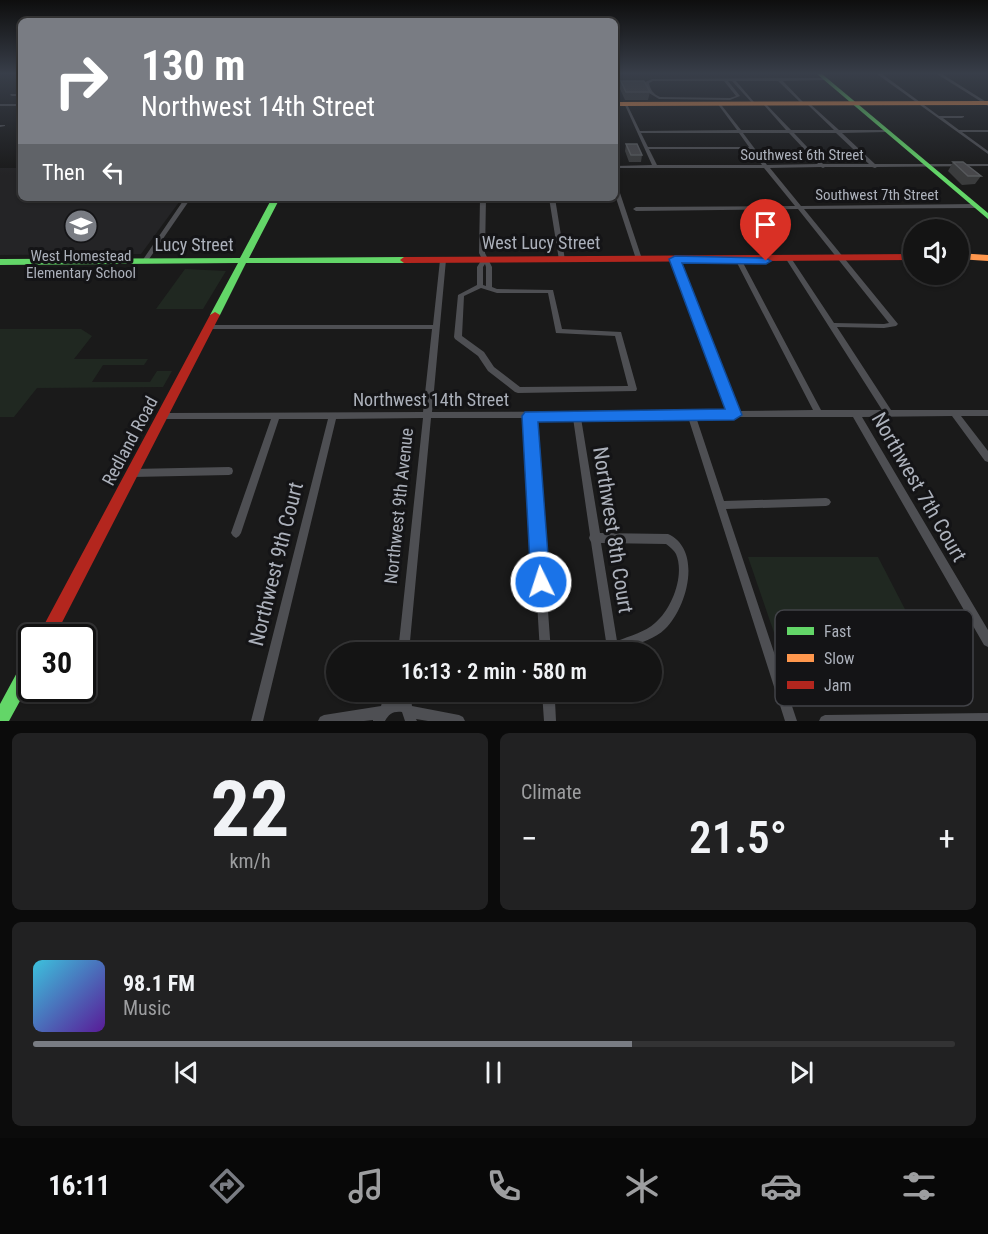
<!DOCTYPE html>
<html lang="en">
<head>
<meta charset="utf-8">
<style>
	body { margin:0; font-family:"Roboto Condensed",sans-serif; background:#212122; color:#f1f3f6; height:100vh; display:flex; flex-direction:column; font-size:22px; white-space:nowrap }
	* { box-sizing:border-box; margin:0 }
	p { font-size:20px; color:#9d9ea0 }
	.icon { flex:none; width:33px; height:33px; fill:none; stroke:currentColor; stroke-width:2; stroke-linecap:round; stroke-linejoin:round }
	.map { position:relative; height:721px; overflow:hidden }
	.drawer { display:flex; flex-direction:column; gap:12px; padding:12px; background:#0b0b0b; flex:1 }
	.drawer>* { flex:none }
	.hud { position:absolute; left:18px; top:18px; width:600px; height:183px; border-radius:9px; box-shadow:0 2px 4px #0004,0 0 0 2px #333334; background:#797c83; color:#fff; overflow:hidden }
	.fabs { position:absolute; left:903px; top:219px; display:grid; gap:12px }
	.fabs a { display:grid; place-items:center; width:66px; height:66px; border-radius:50%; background:#141414; box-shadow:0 2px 4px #0004,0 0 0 2px #333334; font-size:30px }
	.speed { position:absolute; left:18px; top:624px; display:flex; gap:12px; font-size:30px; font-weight:700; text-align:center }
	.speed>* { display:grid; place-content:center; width:78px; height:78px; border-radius:50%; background:#141414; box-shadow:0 2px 4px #0004,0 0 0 2px #333334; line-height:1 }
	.speed .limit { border:3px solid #111; border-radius:9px; background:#fff; color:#111 }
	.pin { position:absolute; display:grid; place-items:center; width:51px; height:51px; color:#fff; margin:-62px -26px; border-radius:50% 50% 50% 0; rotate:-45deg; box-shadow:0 0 6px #0007 }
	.pin .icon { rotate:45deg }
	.me { position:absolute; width:66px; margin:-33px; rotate:356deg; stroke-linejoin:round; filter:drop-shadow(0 0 4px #0008) }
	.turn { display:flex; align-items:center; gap:21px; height:126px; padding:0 24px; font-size:27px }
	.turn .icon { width:78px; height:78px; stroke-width:2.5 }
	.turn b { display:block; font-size:42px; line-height:51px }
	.then { display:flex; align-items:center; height:57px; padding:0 24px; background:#0003; gap:12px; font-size:22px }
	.big { font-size:45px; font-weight:600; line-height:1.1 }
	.drawer .card { flex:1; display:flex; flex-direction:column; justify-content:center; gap:9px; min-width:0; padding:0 21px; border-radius:9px; background:#212122 }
	.drawer .dial { align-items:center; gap:0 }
	.dial b { font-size:78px; line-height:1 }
	.song { display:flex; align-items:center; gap:18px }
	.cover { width:72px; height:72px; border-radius:9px; background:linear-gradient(135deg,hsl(190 70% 55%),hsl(270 70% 35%)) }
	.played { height:6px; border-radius:3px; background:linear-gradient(90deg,#797c83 65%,#333334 65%) }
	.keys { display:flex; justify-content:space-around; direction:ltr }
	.heat { display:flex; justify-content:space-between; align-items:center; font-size:33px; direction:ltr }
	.drawer .tiles { flex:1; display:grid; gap:12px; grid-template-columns:1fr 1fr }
	.card:last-child { grid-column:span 2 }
	.trip { position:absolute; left:326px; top:642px; width:336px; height:60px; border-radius:30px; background:#141414; box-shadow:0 2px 4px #0004,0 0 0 2px #333334; font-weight:600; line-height:60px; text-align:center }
	.tab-bar { display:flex; height:96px; justify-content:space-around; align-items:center; background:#080808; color:#9d9ea0 }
	.tab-bar .icon { width:42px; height:42px }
	.tab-bar .active { color:#797c83 }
	.tab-bar b { font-size:27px; color:#f1f3f6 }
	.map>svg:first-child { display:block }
	.built { fill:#242426 }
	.green { fill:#202821 }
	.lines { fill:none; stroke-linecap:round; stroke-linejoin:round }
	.street { fill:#4e4f53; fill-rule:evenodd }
	.fast { fill:#63d668; fill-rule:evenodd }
	.slow { fill:#ff974d; fill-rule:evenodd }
	.jam { fill:#b3261e; fill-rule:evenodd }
	.wall { fill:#3b3c3d }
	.building { fill:#48484b; stroke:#57595c; stroke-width:1.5 }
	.route { fill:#1a73e8; stroke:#114b97; stroke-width:1.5 }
	.labels { text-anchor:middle; stroke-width:6; stroke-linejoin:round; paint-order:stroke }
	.far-street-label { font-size:15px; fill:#acb1bb; stroke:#141416 }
	.far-poi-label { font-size:15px; fill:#acb1bb; stroke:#141416 }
	.street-label { font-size:18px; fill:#acb1bb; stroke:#141416 }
	.near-street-label { font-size:21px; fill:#acb1bb; stroke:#141416 }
	.key { fill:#141416; stroke:#424348; stroke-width:1.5 }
	.key-label { font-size:16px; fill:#acb1bb }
</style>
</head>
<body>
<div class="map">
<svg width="988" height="721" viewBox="0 0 988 721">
	<rect width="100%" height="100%" fill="#1a1a1a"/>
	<path class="built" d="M0,168h21v30h161l-41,56 -141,1z"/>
	<path class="green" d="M185,269l41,2 -23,38h-47z
		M0,329h81l11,7 -18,23h74l-4,6h-41l-11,17h58l7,-11h15l-9,16 -126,1 -23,29h-14z
		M748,557h130l76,147 -155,1z"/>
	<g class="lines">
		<path class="street" d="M877,74h5l57,42h25v1l-2,1h-19l16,12h29v2h-26l26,19v3z
			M937,74h5l46,29v3z
			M825,78l1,2 -43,1 20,21 1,1 -2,1 -24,-23h-42l18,21v2h-1l-21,-23h-4l12,15 -10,4 -71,-1 -10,-6 -4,-11 7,-3zM653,81h71l12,15 -6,2 -70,-1c-7,-3 -10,-8 -11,-14z
			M11,94h10v2h-9l-2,-1z
			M719,102l22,28h45l-23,-26v-2h1l27,28h43l-27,-26 -1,-1 2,-1 31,28h50v1l-2,1 -45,1 33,31h113v2l-111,1 -2,1 -3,-1h-47l-2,1 -2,-1 -51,1 31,38 174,-2 3,2 -3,2 -171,1 94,115 -2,2 -12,2 -47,-1 54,83h97v6h-27l27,35v11l-3,-1 -33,-45 -90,1 126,213v17l-4,-2 -131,-228h-116l-3,1 -3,-1h-35l28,84 102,-3 3,1 2,3 -2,3 -3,1 -100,3 71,212h-12l-97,-304 -107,1 19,115 68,1c35,16 19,74 -3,95 -10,10 -24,13 -37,19 -3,1 -5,4 -8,4 -4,2 -10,0 -14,0l1,-4 -16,-106 -2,-4 1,-3 -17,-117h-39l17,234h-11l-14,-234h-95l-22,234h-11l25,-234 -87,1 -73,302h-12l77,-302h-49l-38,114 -2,3 -3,2 -3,-2 -2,-3 40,-114h-109l-3,-1 -1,-2 1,-2 3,-1 261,-1 9,-83h-226l-2,-2 2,-2h227l7,-65 3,-2 3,2 -14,152 296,-1 -56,-152 3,-2 3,2 58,152 77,-1 -78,-151 3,-2 3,2 80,151h61l-96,-151 1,-1h4l43,65 50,1 5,-1 -91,-114 -162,2 -3,-2 3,-2 159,-1 -31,-38h-149v-2l37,-1 -28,-62 3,1 13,27 97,-1 -20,-27zM641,133h98l10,14h-101zM743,133h46l29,31 -51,1zM794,133h42l33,31h-46zM649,149h102l11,16h-105zM601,543l65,1c4,3 8,6 10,10 9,21 -4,55 -21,69 -10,9 -25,13 -38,18z
			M0,104h21v2h-21z
			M0,125h5v1l-5,1z
			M615,185l3,2 24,72 -1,1h-4l-1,-1 -21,-64z
			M185,198h6l-44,64h-4l-1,-1z
			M480,198h6l-1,55 7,14v20l5,2 56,1 9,39 59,3 16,57 -1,2 -118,2 -3,-1 -27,-21 -10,-15 -23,-17 -1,-2 4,-42 19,-10v-18l5,-8 -3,-6zM485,264l1,3v19l-3,-1v-18zM481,288l16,5h51l8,40 59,3 13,50 -108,1 -26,-20 -10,-15 -22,-16 2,-40z
			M549,198h6l10,62 -3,2 -3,-2z
			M229,467l3,1 1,3 -1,3 -3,1 -97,2 -3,-1 -1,-3 1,-3 3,-1z
			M385,692h12l-2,8h4l-1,-8h12l2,14 47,9 4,2 2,4h-37l-12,-2 1,2h-12l-3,-9c-9,-1 -13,2 -17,9h-12v-1l-9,1h-46l2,-4 4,-2 57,-9z
			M542,692h28l-2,4 -13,5 1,20h-12z
			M988,713v8h-169l2,-4 4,-2z"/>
		<path class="fast" d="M817,74h5l166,139v6z
			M272,198h8l-31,60 155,-1 4,3 -4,3h-158l-26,52 -5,3 -5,-3 28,-52 -238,2v-6l240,-1z
			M32,654v25l-23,42h-9v-17l26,-48z"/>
		<path class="slow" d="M988,101v4l-373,1v-4z
			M958,253l30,2v6l-30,-2z"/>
		<path class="jam" d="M914,254v6l-510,3 -4,-3 4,-3z
			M215,312l5,3 -166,323h-17l173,-323z"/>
	</g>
	<path class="wall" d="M621,81l29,11 -2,8h-23l-5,-11z
		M626,144l16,11 -1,7h-12l-4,-11z
		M953,162l28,14 -6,8 -13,1 -14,-14z"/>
	<path class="building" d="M621,81h23l6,11h-24z
		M626,144h11l5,11h-11z
		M953,162h10l18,14h-13z"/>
	<linearGradient id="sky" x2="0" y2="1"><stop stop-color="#0e0e0e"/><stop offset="0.42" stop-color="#383e49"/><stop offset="1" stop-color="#383e49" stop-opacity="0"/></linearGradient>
	<rect width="988" height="175" fill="url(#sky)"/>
	<path class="route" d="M675,256l91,2 5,3 -5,3 -84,-1 60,152 -8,5 -196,2 12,160 -3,6 -6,3 -7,-3 -3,-6 -9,-166 3,-4 200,-3 -56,-150z"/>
	<defs>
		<g id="school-disc" transform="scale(1.725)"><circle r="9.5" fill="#797c83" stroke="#141416"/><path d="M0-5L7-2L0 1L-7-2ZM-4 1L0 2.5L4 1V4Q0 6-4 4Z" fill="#fff"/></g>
	</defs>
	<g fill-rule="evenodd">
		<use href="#school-disc" x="81" y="226"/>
	</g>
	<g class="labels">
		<g class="far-street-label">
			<text x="802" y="160">Southwest 6th Street</text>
			<text x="877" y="200">Southwest 7th Street</text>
		</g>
		<g class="far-poi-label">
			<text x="81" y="261">West Homestead<tspan x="81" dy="17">Elementary School</tspan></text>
		</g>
		<g class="street-label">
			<text x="541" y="249">West Lucy Street</text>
			<text x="194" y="251">Lucy Street</text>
			<text x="431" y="406">Northwest 14th Street</text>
			<text transform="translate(130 441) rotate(-62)" y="6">Redland Road</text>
			<text transform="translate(399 506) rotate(-84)" y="6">Northwest 9th Avenue</text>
		</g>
		<g class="near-street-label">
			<text transform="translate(919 487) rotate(60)" y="7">Northwest 7th Court</text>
			<text transform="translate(613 530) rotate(81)" y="7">Northwest 8th Court</text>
			<text transform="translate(276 564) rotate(-76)" y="7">Northwest 9th Court</text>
		</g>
	</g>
	<rect x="775" y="610" width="198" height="96" rx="9" class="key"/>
	<rect x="787" y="627" width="27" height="8" fill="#63d668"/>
	<rect x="787" y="654" width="27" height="8" fill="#ff974d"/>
	<rect x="787" y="681" width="27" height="8" fill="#b3261e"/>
	<g class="key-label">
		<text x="824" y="637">Fast</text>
		<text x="824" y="664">Slow</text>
		<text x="824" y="691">Jam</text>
	</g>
</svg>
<div class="fabs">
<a><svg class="icon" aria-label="sound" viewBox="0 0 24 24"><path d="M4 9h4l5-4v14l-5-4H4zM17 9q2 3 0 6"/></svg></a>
</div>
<div class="speed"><div class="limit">30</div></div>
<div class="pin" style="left:766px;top:261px;background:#d93025"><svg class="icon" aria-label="arrive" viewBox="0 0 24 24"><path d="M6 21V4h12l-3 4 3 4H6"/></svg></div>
<svg class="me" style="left:541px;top:582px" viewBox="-20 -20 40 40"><circle r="17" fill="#1a73e8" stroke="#fff" stroke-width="3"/><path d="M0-11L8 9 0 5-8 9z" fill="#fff"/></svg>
<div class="trip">16:13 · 2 min · 580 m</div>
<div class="hud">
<div class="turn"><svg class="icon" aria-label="right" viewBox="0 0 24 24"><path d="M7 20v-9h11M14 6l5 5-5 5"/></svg><div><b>130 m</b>Northwest 14th Street</div></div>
<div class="then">Then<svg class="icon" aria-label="left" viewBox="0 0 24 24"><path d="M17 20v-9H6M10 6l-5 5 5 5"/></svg></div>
</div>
</div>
<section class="drawer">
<div class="tiles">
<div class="card dial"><b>22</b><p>km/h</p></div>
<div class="card"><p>Climate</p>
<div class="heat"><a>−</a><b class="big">21.5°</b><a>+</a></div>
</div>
<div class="card">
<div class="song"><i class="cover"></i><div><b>98.1 FM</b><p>Music</p></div></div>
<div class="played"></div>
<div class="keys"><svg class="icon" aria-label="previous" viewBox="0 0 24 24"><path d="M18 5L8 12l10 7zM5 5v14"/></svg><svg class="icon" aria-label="pause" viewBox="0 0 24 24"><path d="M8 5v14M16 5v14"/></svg><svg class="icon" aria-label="next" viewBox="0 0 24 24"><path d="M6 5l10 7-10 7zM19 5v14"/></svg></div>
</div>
</div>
</section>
<nav class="tab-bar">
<b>16:11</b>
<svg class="icon active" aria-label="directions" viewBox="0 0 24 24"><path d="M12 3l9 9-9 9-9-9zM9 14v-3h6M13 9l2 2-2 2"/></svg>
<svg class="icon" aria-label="music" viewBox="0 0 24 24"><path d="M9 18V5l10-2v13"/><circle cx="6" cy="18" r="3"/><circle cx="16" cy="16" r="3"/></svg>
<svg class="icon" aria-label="phone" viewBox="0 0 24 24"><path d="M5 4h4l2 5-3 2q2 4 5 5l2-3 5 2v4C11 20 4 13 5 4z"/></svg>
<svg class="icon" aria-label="climate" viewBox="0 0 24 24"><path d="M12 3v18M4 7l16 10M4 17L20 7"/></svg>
<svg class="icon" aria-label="car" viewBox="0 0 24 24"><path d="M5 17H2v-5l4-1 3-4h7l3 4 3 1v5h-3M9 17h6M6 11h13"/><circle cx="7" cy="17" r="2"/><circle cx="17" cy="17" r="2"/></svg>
<svg class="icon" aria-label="filters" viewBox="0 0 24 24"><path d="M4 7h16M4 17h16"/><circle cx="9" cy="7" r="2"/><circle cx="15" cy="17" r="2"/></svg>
</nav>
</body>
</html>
